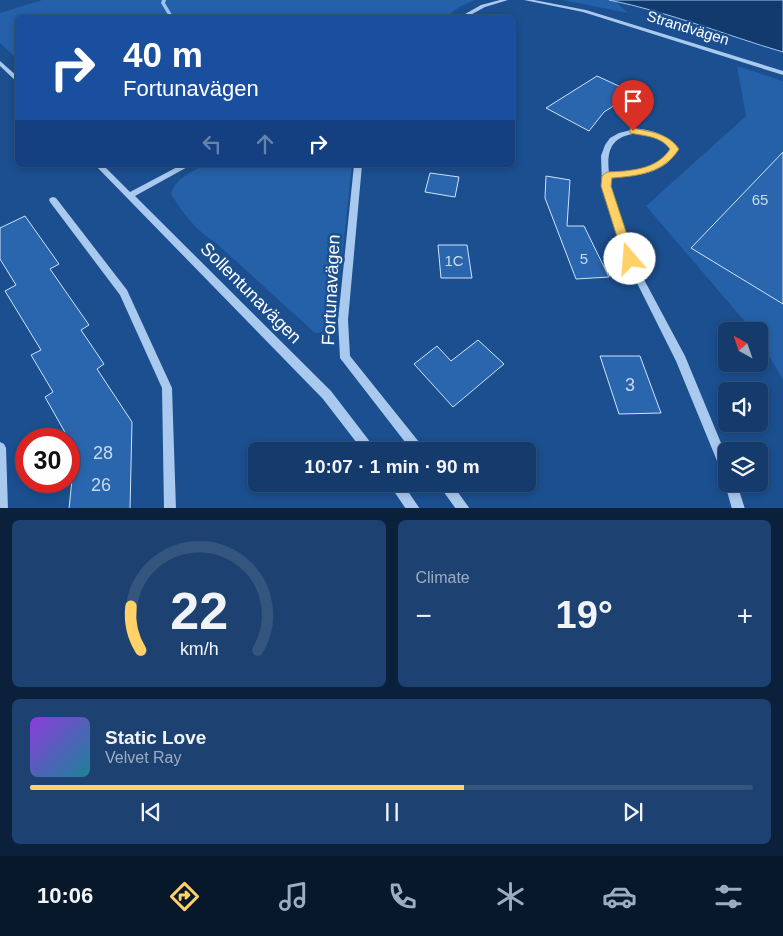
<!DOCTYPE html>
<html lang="en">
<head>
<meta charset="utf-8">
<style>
	body { margin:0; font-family:Arial,sans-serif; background:#1d4271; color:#f1f3f6; height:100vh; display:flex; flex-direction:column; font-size:19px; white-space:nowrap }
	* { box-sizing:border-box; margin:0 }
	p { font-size:16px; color:#9dadc1 }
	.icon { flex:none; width:28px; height:28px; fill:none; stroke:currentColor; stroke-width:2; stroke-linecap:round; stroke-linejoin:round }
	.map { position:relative; height:508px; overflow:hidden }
	.details { display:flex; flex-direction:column; gap:12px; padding:12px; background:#0b203b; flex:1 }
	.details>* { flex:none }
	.guide { position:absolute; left:15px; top:15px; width:500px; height:152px; border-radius:8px; box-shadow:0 2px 8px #0003,0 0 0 1px #33557e; background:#1a4fa0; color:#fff; overflow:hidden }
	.needle { width:32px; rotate:320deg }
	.fabs { position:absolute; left:718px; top:322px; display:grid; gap:10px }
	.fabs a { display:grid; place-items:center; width:50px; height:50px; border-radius:8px; background:#143b6b; box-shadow:0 2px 8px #0003,0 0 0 1px #33557e; font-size:25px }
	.speed { position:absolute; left:15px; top:428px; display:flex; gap:10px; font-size:25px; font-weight:700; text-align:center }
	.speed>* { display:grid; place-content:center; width:65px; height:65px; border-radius:50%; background:#143b6b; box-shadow:0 2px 8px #0003,0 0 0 1px #33557e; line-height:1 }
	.speed .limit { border:8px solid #d22; background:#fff; color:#111 }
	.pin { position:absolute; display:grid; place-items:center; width:42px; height:42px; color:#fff; margin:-51px -21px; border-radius:50% 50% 50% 0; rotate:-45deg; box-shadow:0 0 5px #0007 }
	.pin .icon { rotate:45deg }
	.me { position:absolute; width:55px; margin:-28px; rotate:342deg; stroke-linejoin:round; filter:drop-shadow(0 0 4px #0008) }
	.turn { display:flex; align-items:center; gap:18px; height:105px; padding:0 25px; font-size:22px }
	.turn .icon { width:65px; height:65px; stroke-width:2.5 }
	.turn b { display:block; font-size:35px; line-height:42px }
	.lanes { display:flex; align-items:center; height:48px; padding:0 25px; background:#0003; justify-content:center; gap:25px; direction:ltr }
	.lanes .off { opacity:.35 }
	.big { font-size:38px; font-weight:700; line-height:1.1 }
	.details .card { flex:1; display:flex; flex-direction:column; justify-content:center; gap:8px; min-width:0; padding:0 18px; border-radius:8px; background:#1d4271 }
	.details .dial { align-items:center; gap:0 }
	.dial svg { height:130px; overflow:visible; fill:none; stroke:#33557e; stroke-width:7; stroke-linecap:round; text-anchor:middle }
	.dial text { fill:#f1f3f6; stroke:none }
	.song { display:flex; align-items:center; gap:15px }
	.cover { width:60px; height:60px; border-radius:8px; background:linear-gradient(135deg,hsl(270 70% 55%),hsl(190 70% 35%)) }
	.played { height:5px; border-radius:2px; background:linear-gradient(90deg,#ffd166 60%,#33557e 60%) }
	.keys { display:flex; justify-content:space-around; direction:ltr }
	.heat { display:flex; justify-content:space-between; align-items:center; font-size:28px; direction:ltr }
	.details .tiles { flex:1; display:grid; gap:12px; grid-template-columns:1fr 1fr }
	.card:last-child { grid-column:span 2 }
	.trip { position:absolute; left:248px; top:442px; width:288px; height:50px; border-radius:8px; background:#143b6b; box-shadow:0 2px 8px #0003,0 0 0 1px #33557e; font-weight:700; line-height:50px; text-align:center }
	.tabs { display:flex; height:80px; justify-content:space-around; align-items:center; background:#08182b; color:#9dadc1 }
	.tabs .icon { width:35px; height:35px }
	.tabs .current { color:#ffd166 }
	.tabs b { font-size:22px; color:#f1f3f6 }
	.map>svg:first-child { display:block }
	.green { fill:#2461a8 }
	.water { fill:#123a6d; stroke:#9cc4f0 }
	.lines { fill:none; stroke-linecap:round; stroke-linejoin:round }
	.stream { fill:#9cc4f0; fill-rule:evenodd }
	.building { fill:#2a66ad; stroke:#cfe3fa }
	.minor { fill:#a9c9ee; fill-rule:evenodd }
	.route { fill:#ffd166; stroke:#a68842 }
	.labels { text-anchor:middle; stroke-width:5; stroke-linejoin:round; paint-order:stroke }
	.far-street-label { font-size:15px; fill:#fff; stroke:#1b4f8f }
	.number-label { font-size:15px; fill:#cad9ea }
	.street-label { font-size:18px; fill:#fff; stroke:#1b4f8f }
	.near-number-label { font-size:18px; fill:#cad9ea }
</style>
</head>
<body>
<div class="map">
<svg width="783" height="509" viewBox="0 0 783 509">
	<rect width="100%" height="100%" fill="#1b4f8f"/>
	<path class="green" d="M42,0h433l-16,7 -14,11h-427l-1,41 -17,-16v-30z
		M562,0h47l6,1 13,12z
		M737,66l46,15v299l-24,-42v-7h-6l-107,-125 100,-90z
		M204,165h148l-18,165 -19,3 -100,-91c-18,-10 -33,-30 -44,-48 5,-16 19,-21 33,-29z"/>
	<path class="water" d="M609,0h174v52c-58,-17 -114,-40 -174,-52z"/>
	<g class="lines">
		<path class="stream" d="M162,0h4l-1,3 9,15h-4l-9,-15z"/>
	</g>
	<path class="building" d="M597,76l37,17 -30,19 -15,19 -43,-23z
		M783,152v152l-92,-56z
		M430,173l29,4 -4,20 -30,-5z
		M546,176l24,4 -3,46h17l25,51 -33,2 -31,-81z
		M25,216l34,48 -9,5 39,56 -8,5 23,34 -7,5 35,53 -2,87h-61l6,-59 -30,-53 8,-5 -22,-37 10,-5 -36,-59 11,-6 -16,-26v-31z
		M438,245h29l5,33h-31z
		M478,340l26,24 -51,43 -39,-43 23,-18 14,15z
		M600,356h40l21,57 -42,1z"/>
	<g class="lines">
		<path class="minor" d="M500,0h8l-23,7 -20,11h-7l23,-13z
			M524,0h10l52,10 197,61v4l-200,-63z
			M0,61l18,16v6l-18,-17z
			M641,129c16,2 27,7 37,20 -13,26 -42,27 -68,29v8l23,73 52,97 41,99v20l-4,-2 -46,-112 -51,-102 -23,-73 -1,-30 4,-11 5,-7 9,-5 12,-3zM641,133c12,2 22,6 29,16 -11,22 -39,22 -61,24 -3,-26 4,-38 32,-40z
			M95,165h8l27,27 51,-27h10l-56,31 196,195 43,56 2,4h-13l-40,-52z
			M354,165h8l-14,155 2,36 73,91 2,4h-13l-72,-93 -2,-38z
			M53,197l3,1 71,92 45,98 4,121h-12l-2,-121 -42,-93 -70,-93 -1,-2 1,-2z
			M0,442l4,2 2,4 2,61h-8z
			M726,481v3h11l8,25h-13l-7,-25z
			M389,484h14l17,25h-14z
			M438,484h14l18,25h-14z"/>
	</g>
	<path class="route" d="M633,128c18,4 35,5 46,21 -15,24 -41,27 -67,29l-1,8 24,73 -5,5 -6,-5 -23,-73 1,-10 5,-4c22,-1 50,-2 63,-23 -9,-13 -26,-13 -40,-16v-4z"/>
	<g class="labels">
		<g class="far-street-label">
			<text transform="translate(688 28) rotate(17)" y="5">Strandvägen</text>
		</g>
		<g class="number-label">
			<text x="760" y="205">65</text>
			<text x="584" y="264">5</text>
			<text x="454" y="266">1C</text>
		</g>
		<g class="street-label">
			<text transform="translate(331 290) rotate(-87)" y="6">Fortunavägen</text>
			<text transform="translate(251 293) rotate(45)" y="6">Sollentunavägen</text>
		</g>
		<g class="near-number-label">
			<text x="630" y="391">3</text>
			<text x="103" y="459">28</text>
			<text x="101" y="491">26</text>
		</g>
	</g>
</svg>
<div class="fabs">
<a><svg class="needle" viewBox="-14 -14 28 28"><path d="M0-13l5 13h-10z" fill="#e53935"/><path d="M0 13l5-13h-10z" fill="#9dadc1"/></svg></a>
<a><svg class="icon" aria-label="sound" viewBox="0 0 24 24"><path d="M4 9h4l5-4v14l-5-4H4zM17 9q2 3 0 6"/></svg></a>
<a><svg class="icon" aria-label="layers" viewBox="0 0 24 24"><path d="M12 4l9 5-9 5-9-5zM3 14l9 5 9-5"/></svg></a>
</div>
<div class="speed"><div class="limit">30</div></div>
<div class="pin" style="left:633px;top:131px;background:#d93025"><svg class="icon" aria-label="arrive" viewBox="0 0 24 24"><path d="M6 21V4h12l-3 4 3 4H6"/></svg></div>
<svg class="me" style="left:630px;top:259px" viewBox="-20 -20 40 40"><circle r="19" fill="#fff"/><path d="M0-13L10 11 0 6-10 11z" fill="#ffd166"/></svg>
<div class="trip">10:07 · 1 min · 90 m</div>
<div class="guide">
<div class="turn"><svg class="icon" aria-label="right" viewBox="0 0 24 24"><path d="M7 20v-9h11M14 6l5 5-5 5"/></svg><div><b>40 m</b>Fortunavägen</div></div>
<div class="lanes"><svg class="icon off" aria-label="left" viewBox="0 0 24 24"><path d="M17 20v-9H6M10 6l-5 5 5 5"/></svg><svg class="icon off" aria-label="ahead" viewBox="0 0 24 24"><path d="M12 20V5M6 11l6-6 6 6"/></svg><svg class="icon" aria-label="right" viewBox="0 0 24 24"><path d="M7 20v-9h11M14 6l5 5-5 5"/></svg></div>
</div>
</div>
<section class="details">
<div class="tiles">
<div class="card dial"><svg viewBox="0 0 100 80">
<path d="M14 69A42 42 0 1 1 86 69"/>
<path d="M14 69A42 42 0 0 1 8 42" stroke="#ffd166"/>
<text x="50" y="56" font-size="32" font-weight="700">22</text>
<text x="50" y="72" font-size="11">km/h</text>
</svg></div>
<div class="card"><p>Climate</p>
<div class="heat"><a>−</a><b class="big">19°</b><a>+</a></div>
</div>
<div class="card">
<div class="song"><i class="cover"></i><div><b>Static Love</b><p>Velvet Ray</p></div></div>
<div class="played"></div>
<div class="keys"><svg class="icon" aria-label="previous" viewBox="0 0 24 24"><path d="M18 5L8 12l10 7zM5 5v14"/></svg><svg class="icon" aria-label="pause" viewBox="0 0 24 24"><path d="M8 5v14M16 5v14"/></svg><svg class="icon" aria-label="next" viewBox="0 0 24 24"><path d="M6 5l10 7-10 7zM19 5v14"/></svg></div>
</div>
</div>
</section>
<nav class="tabs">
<b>10:06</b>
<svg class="icon current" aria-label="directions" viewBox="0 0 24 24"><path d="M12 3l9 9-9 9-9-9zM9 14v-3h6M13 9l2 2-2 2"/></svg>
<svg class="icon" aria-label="music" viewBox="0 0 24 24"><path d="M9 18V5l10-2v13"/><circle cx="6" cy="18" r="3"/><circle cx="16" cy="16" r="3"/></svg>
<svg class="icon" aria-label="phone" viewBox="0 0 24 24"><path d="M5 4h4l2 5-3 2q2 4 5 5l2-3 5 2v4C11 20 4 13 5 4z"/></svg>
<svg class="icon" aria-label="climate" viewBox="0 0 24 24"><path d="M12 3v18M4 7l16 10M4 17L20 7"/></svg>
<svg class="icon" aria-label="car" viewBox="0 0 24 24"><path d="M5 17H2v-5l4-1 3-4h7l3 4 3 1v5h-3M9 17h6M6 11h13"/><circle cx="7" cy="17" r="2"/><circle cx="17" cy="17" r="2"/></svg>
<svg class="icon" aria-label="filters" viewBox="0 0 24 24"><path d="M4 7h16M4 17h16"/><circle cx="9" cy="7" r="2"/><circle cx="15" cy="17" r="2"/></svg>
</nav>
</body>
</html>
